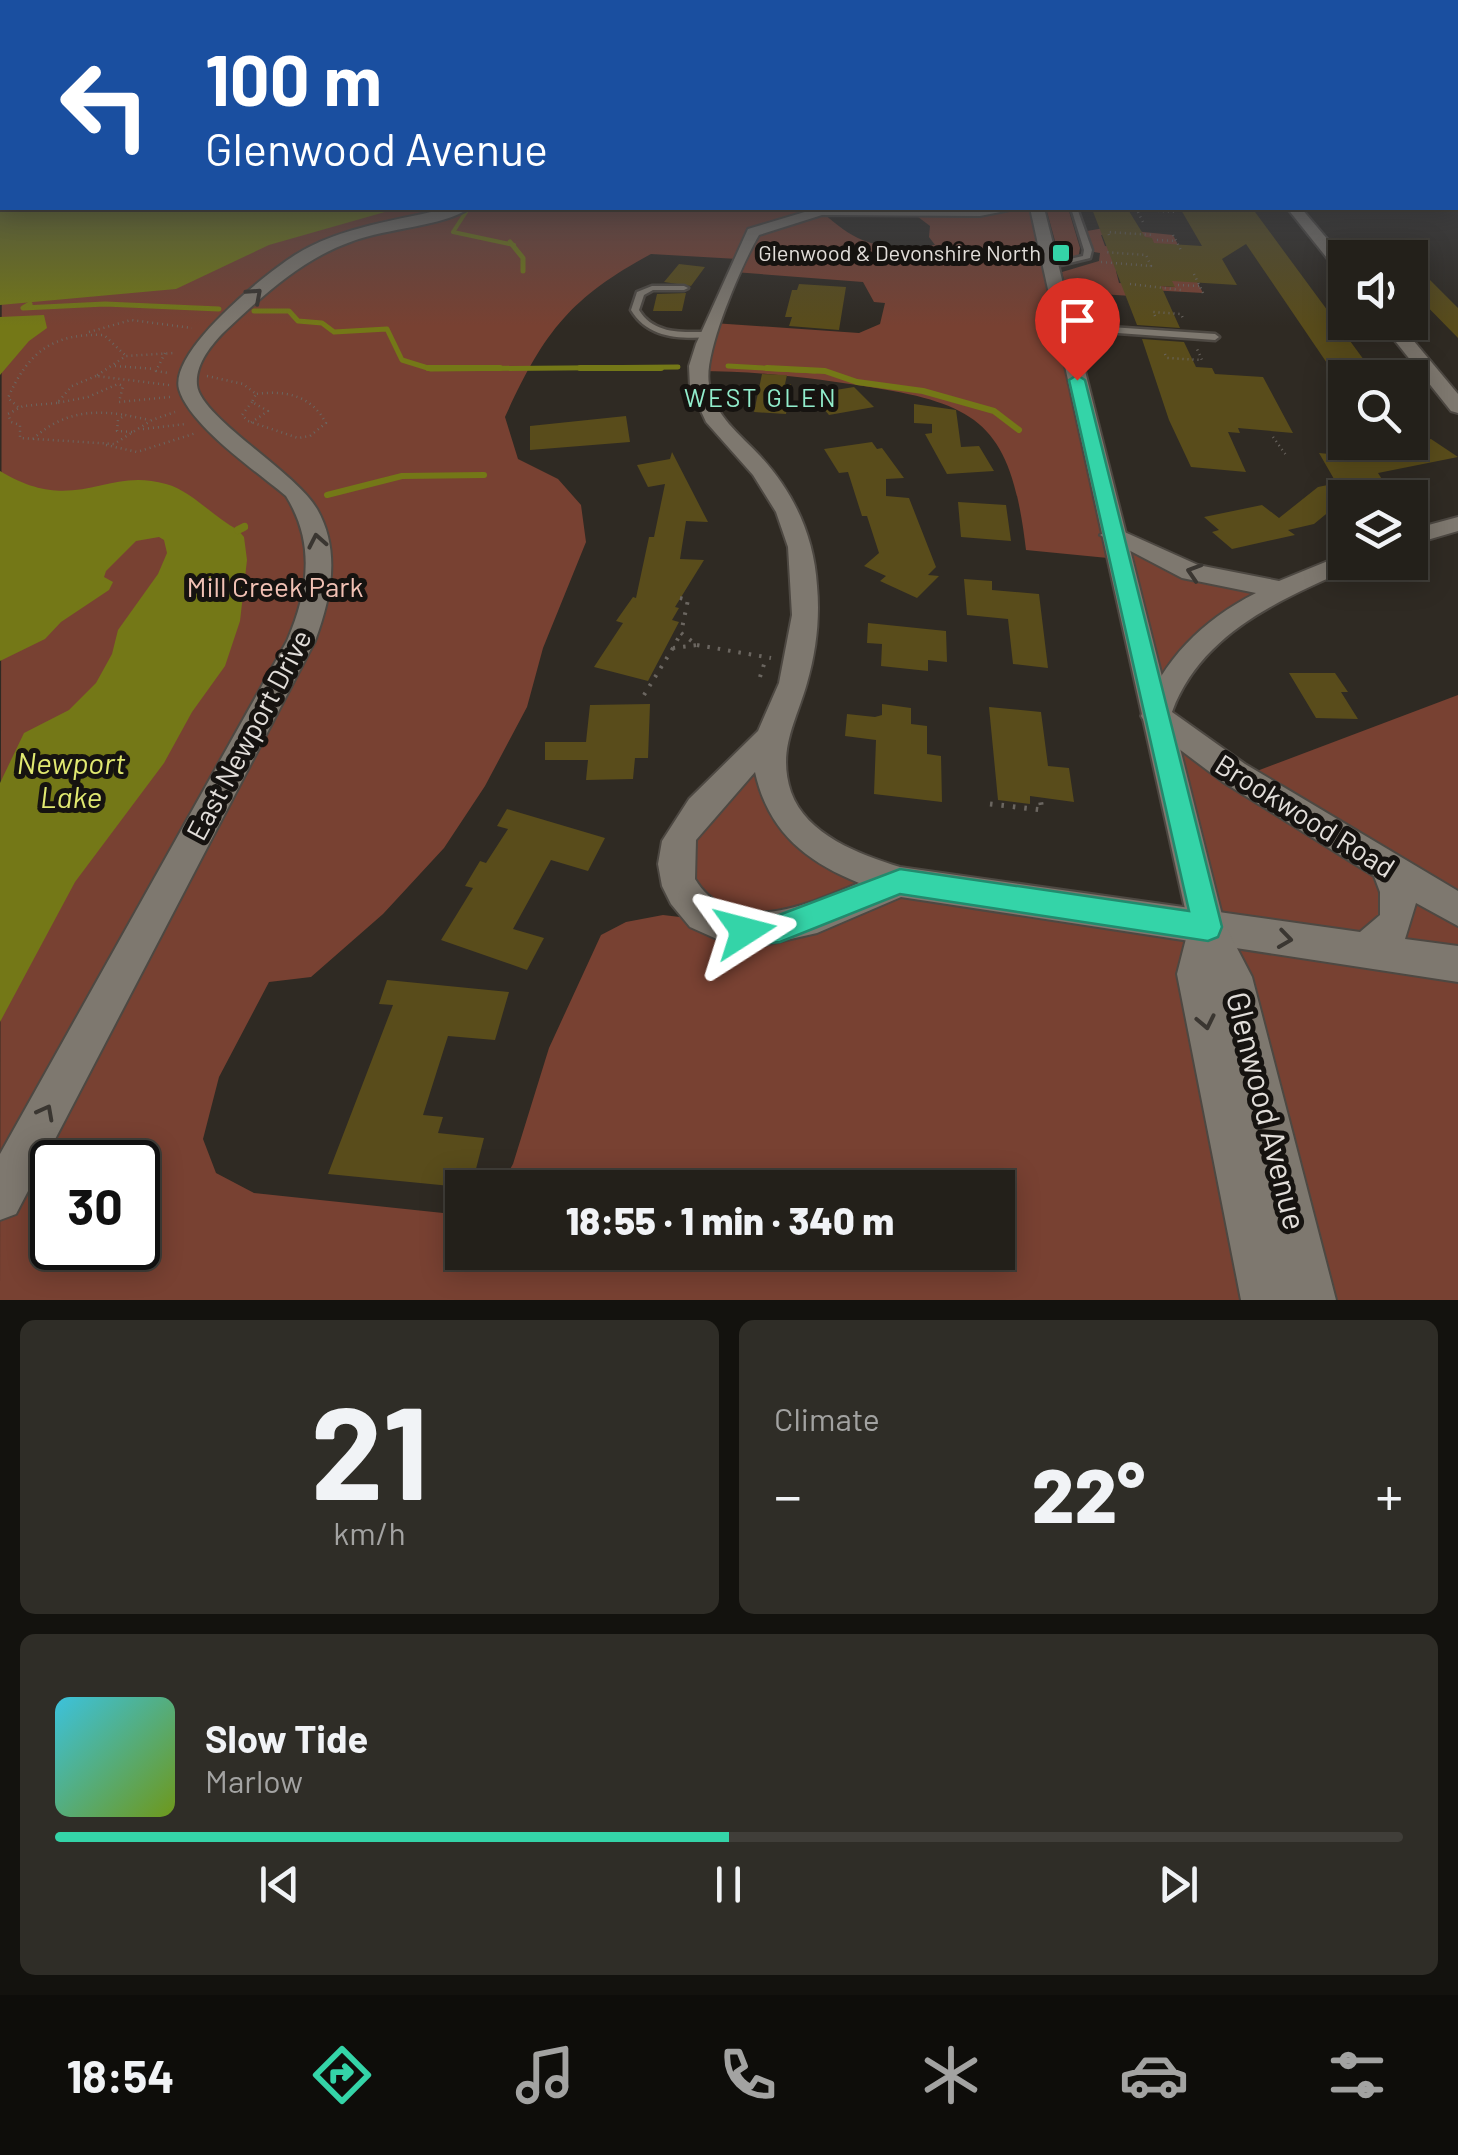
<!DOCTYPE html>
<html lang="en">
<head>
<meta charset="utf-8">
<style>
	body { margin:0; font-family:Barlow,sans-serif; background:#2f2d27; color:#f1f3f6; height:100vh; display:flex; flex-direction:column; font-size:38px; white-space:nowrap }
	* { box-sizing:border-box; margin:0 }
	p { font-size:32px; color:#a3a3a2 }
	.icon { flex:none; width:55px; height:55px; fill:none; stroke:currentColor; stroke-width:2; stroke-linecap:round; stroke-linejoin:round }
	.map { position:relative; height:1300px; overflow:hidden }
	.details { display:flex; flex-direction:column; gap:20px; padding:20px; background:#13120e; flex:1 }
	.details>* { flex:none }
	.hud { position:absolute; left:0px; top:0px; width:1460px; height:210px; box-shadow:0 5px 25px #0003,0 0 0 2px #403e39; background:#1a4fa0; color:#fff; overflow:hidden }
	.fabs { position:absolute; left:1328px; top:240px; display:grid; gap:20px }
	.fabs a { display:grid; place-items:center; width:100px; height:100px; border-radius:0px; background:#23201a; box-shadow:0 5px 25px #0003,0 0 0 2px #403e39; font-size:50px }
	.speed { position:absolute; left:30px; top:1140px; display:flex; gap:20px; font-size:50px; font-weight:700; text-align:center }
	.speed>* { display:grid; place-content:center; width:130px; height:130px; border-radius:50%; background:#23201a; box-shadow:0 5px 25px #0003,0 0 0 2px #403e39; line-height:1 }
	.speed .limit { border:5px solid #111; border-radius:15px; background:#fff; color:#111 }
	.pin { position:absolute; display:grid; place-items:center; width:85px; height:85px; color:#fff; margin:-102px -42px; border-radius:50% 50% 50% 0; rotate:-45deg; box-shadow:0 0 10px #0007 }
	.pin .icon { rotate:45deg }
	.me { position:absolute; width:110px; margin:-55px; rotate:81deg; stroke-linejoin:round; filter:drop-shadow(0 0 8px #0008) }
	.turn { display:flex; align-items:center; gap:35px; height:210px; padding:0 40px; font-size:45px }
	.turn .icon { width:130px; height:130px; stroke-width:2.5 }
	.turn b { display:block; font-size:70px; line-height:85px }
	.big { font-size:75px; font-weight:800; line-height:1.1 }
	.details .card { flex:1; display:flex; flex-direction:column; justify-content:center; gap:15px; min-width:0; padding:0 35px; border-radius:15px; background:#2f2d27 }
	.details .dial { align-items:center; gap:0 }
	.dial b { font-size:130px; line-height:1 }
	.song { display:flex; align-items:center; gap:30px }
	.cover { width:120px; height:120px; border-radius:15px; background:linear-gradient(135deg,hsl(190 70% 55%),hsl(80 70% 35%)) }
	.played { height:10px; border-radius:5px; background:linear-gradient(90deg,#34d4a8 50%,#403e39 50%) }
	.keys { display:flex; justify-content:space-around; direction:ltr }
	.heat { display:flex; justify-content:space-between; align-items:center; font-size:55px; direction:ltr }
	.details .tiles { flex:1; display:grid; gap:20px; grid-template-columns:1fr 1fr }
	.card:last-child { grid-column:span 2 }
	.trip { position:absolute; left:445px; top:1170px; width:570px; height:100px; border-radius:0px; background:#23201a; box-shadow:0 5px 25px #0003,0 0 0 2px #403e39; font-weight:800; line-height:100px; text-align:center }
	.menu { display:flex; height:160px; justify-content:space-around; align-items:center; background:#0e0d0a; color:#a3a3a2 }
	.menu .icon { width:70px; height:70px }
	.menu .current { color:#34d4a8 }
	.menu b { font-size:45px; color:#f1f3f6 }
	.map>svg:first-child { display:block }
	.green { fill:#784132; fill-rule:evenodd }
	.water { fill:#747817 }
	.lines { fill:none; stroke-linecap:round; stroke-linejoin:round }
	.stream-far3 { stroke:#747817; stroke-width:4 }
	.stream-far2 { stroke:#747817; stroke-width:5 }
	.stream-far1 { stroke:#747817; stroke-width:6 }
	.stream { stroke:#747817; stroke-width:8 }
	.building { fill:#594c1b }
	.service-casing { stroke:#4d4842; stroke-width:5 }
	.minor-casing { stroke:#4d4842; stroke-width:4 }
	.tertiary-casing { stroke:#4d4842; stroke-width:4 }
	.path-far2 { stroke:#6b6660; stroke-width:2.5; stroke-dasharray:1 4; stroke-linecap:butt }
	.path-far1 { stroke:#6b6660; stroke-width:4; stroke-dasharray:2.5 8; stroke-linecap:butt }
	.path { stroke:#6b6660; stroke-width:5; stroke-dasharray:2.5 9; stroke-linecap:butt }
	.service { fill:#7e786f; fill-rule:evenodd }
	.minor { fill:#7e786f; fill-rule:evenodd }
	.tertiary { fill:#7e786f; fill-rule:evenodd }
	.oneway { stroke:#3a3631 }
	.route { fill:#34d4a8; stroke:#228a6d; stroke-width:2.5 }
	.poi-dot { fill:#34d4a8; stroke:#161310; stroke-width:4 }
	.labels { text-anchor:middle; stroke-width:10; stroke-linejoin:round; paint-order:stroke }
	.far-poi-label { font-size:22px; fill:#e2deda; stroke:#161310; text-anchor:end }
	.far-neighbourhood-label { font-size:25px; letter-spacing:2.5px; fill:#92eecd; stroke:#161310 }
	.park-label { font-size:28px; fill:#f1c1b4; stroke:#161310 }
	.street-label { font-size:28px; fill:#e2deda; stroke:#161310 }
	.water-label { font-size:30px; font-style:italic; fill:#e1e971; stroke:#161310 }
	.near-street-label { font-size:32px; fill:#e2deda; stroke:#161310 }
</style>
</head>
<body>
<div class="map">
<svg width="1458" height="1300" viewBox="0 0 1458 1300">
	<rect width="100%" height="100%" fill="#2f2a23"/>
	<path class="green" d="M2,169v39h879l-59,4c41,37 60,37 113,33l-6,-8 1,-11 -21,-16 128,-2 75,327 28,16 141,39 -44,26 -81,101 85,60 217,-82v605h-1458zM651,254l87,5 -4,13 129,10 11,20 11,1 -5,21 -21,9 -146,-10 -15,48c56,0 104,6 159,14 122,18 154,37 169,165l92,9 89,368 -372,-67 -62,-79 -2,-44 -96,118 30,65 -42,-5 -37,7 -25,13 -52,113 -36,116 -13,23 498,1v64h-536v-37l-208,-22 -38,-20 -13,-34 16,-62 50,-95 42,-5 72,-63 61,-66 41,-62 42,-79 16,-59 43,-106 -5,-37 -23,-26 -40,-20 -13,-42c38,-83 64,-119 146,-163zM52,1162h86v86h-86z
		M1046,208h22l12,40 -2,11h-18z
		M1104,228l69,7 30,58 -72,-4 1,7 -65,-4 -5,-20 37,-11 1,-8 -6,-1 -7,-21zM1101,235l50,3 23,49 -55,-4 -3,-12 49,3 -12,-25 -48,-3z"/>
	<path class="water" d="M7,208h392l-130,37 -93,44 -176,16v-95z
		M44,315l3,13 -18,13 -29,34v-58z
		M0,471c76,46 104,-5 166,13 26,7 47,33 72,46l6,7 3,23 -7,61 -15,45 -33,46 -28,51 -89,119 -75,140v-239l24,-50 45,-23 27,-27 16,-29 6,-24 40,-56 9,-21 -3,-13 -5,-3 -23,4 -30,30 -2,6 9,5 -4,8 -48,32 -16,17 -45,22z"/>
	<g class="lines">
		<path class="stream-far3" d="M466,212l-13,20 61,13"/>
		<path class="stream-far2" d="M510,242l13,16v13
			M30,304l-7,4 82,-4 114,5
			M254,311h35l9,10 24,2 12,9 53,-3 15,31 29,9 247,-2
			M728,366l87,5"/>
		<path class="stream-far1" d="M428,368h72
			M580,368h81
			M767,368l58,3 32,11 66,9 71,20 25,19
			M327,495l75,-19 82,-1
			M240,529l5,-3"/>
		<path class="stream" d="M238,530l6,-3"/>
	</g>
	<path class="building" d="M1096,208h31l18,29 7,1 2,5 48,3 -22,-38h58l3,4h14l109,148 -11,-1 10,15 -30,-2 -87,-128 -24,15 15,26 -65,-4 3,6 -14,-1 19,42 -43,-3 -45,-116z
		M1410,260l48,48v30l-48,-49z
		M679,264l26,3 -14,19 -27,-4z
		M799,284l47,3 -7,43 -50,-4 3,-9h-7l7,-27h5z
		M686,293l-4,18h-29l4,-17z
		M1142,339l42,3 12,25 16,1 3,6 48,3 30,56 -55,-5 2,5 -12,-1 18,40 -55,-5 -22,-47z
		M762,374l25,1 -2,9h6l-5,30 -32,-2z
		M854,387l20,20 -45,8 -18,-21z
		M914,404l42,6 5,37 18,-1 15,25 -47,3 -22,-40 7,-1v-9l-18,-1z
		M626,416l4,26 -100,8v-24z
		M1431,439l27,18 -80,16 7,11 -20,-2 -51,42 -26,6 7,5 -63,14 -20,-17 7,-2 -15,-13 58,-12 17,13 39,-31 29,-6 -13,-2 -15,-26 32,3z
		M872,442l5,7 5,-1 22,30 -18,1v17l23,2 27,69 -8,8 11,1 -22,22 -37,-17 6,-5 -22,-10 15,-13 -12,-37h-5l-14,-44 -9,1 -15,-24z
		M672,452l36,70 -22,-1 -6,38 24,1 -29,47 4,1 -7,12 7,2 -31,59 -54,-14 29,-44 -7,-2 17,-24 3,1 13,-61h5l11,-53 -17,3 -11,-22 33,-6z
		M958,502l48,3 5,36 -50,-4z
		M964,579l28,2v9l47,4 9,74 -35,-4 -5,-45 -41,-4z
		M868,623l78,8 1,31 -19,-2v11l-47,-5 1,-22 -15,-1z
		M1289,673h46l13,19h-7l17,27 -42,-1z
		M650,704l-2,54h-13l-2,21 -47,1 2,-20h-43v-18h41l4,-37z
		M882,704l29,4v16l16,2v28l14,2 1,46 -68,-8 2,-54 -31,-4 2,-22 28,3 7,-2z
		M989,707l52,5 7,54 21,2 5,34 -44,-6v8l-32,-4z
		M507,809l98,29 -17,33 -37,-11 -38,69 31,9 -17,32 -86,-30 32,-52 -8,-2 15,-25 6,2 22,-34 -11,-3z
		M387,980l122,12 -14,48 -47,-4 -25,79 20,2 -5,16 46,5 -13,50 -143,-14 65,-169 -14,-1z"/>
	<g class="lines">
		<g class="service-casing">
			<path id="service" d="M1071,208h6l15,42 -2,8 -42,10v-4l35,-8 1,-6z
				M652,286h32l4,2 -4,2h-31l-9,5 -5,15c15,25 44,22 70,22l4,3 -1,2c-31,2 -64,2 -81,-27l6,-18z
				M1065,324l150,10 4,3 -4,3 -153,-11 -1,-2z"/>
		</g>
		<g class="minor-casing">
			<path id="minor" d="M0,187h2v8h-2z
				M449,208h21c-28,19 -83,20 -117,33 -50,17 -91,55 -129,91 -13,13 -29,33 -27,53 3,32 99,87 120,124 24,42 14,89 -2,132l-299,573 -16,6v-66l287,-513c21,-49 29,-97 -1,-145 -30,-25 -97,-71 -107,-107 -10,-38 86,-115 116,-134 44,-28 104,-35 154,-47z
				M818,208h203l-41,8 -158,-1 -63,20c-17,29 -56,118 -50,149 5,32 31,50 52,73 33,36 53,79 56,129 3,32 -1,66 -10,97 -11,39 -30,67 -16,109 15,43 70,63 109,75l460,65 20,-17v-23l-6,-16 -151,-94 -77,-58 -5,-8c23,-57 60,-95 115,-123l-74,-15 -82,-43 12,-7 8,2 78,35 81,16 66,-27v8h12l-3,5c-73,32 -153,66 -182,145l73,52 213,127v35l-42,-23 -11,36 53,7v36l-557,-85 -84,36 -61,14 -28,-3 -38,-17 -19,-23 -9,-18 -4,-22 4,-23 27,-42 69,-68 21,-48 13,-68 -4,-68 -12,-35 -23,-37 -47,-53 -16,-35 -1,-21 7,-22 52,-115zM755,772c13,59 50,89 104,111 -52,22 -127,56 -164,-4l1,-39z
				M1287,208h14l44,52v15l-6,-2z
				M1380,322h18l60,72v19l-7,-2z
				M1458,517v14l-48,14v-15z"/>
		</g>
		<g class="tertiary-casing">
			<path id="tertiary" d="M1030,208h14l180,715 28,54 84,323h-95l-64,-326 12,-47z"/>
		</g>
		<path class="path-far2" d="M1128,209l48,3
			M1138,212l5,10
			M1109,235l-1,-3 46,3
			M1173,235l9,17
			M1157,240l20,1
			M1101,262l50,4 -5,-11 -42,-3
			M1194,274l9,19
			M1130,284l51,6
			M1178,285l22,1
			M1155,316l-2,-4 28,2 2,4
			M89,332l42,-12 61,8
			M165,353l-9,18 13,2
			M1165,354l2,4 35,2 -5,-11
			M115,366l40,3
			M96,376l-24,10 -15,17 31,-6 30,-13 5,2 -4,16 51,-5
			M207,376l36,8 13,10 -4,8 16,9 -19,13
			M169,385l-73,-9 30,-20 48,-3
			M252,402l-10,13 6,6 50,17 12,-2 16,-13c-15,-28 -41,-33 -70,-29
			M57,403l-34,3 -15,8 3,8 9,3v13l94,6 38,-24 23,-8
			M18,407l-10,-9c20,-46 45,-65 96,-63l22,21
			M143,429l43,-5
			M132,432l-15,-1 1,-11 7,-5 25,5
			M1273,437l13,18
			M33,439c27,-25 56,-30 92,-24
			M106,445l31,7 59,-19"/>
		<path class="path-far1" d="M680,598l8,2 -7,33
			M681,633l16,12 -24,3z
			M697,645l74,13
			M760,677l6,-19
			M644,695l29,-47"/>
		<path class="path" d="M990,804l52,6 -2,-12"/>
		<use href="#service" class="service"/>
		<use href="#minor" class="minor"/>
		<use href="#tertiary" class="tertiary"/>
	</g>
	<defs><path id="oneway-chevron" d="M-2-3.5L2.5 0L-2 3.5" fill="none" stroke-width="1.6" stroke-linecap="round" stroke-linejoin="round" transform="scale(2.5)"/></defs>
	<g class="oneway">
		<use href="#oneway-chevron" transform="translate(255 295) rotate(-42)"/>
		<use href="#oneway-chevron" transform="translate(317 541) rotate(-101)"/>
		<use href="#oneway-chevron" transform="translate(1194 572) rotate(-162)"/>
		<use href="#oneway-chevron" transform="translate(1285 939) rotate(8)"/>
		<use href="#oneway-chevron" transform="translate(1206 1022) rotate(78)"/>
		<use href="#oneway-chevron" transform="translate(46 1112) rotate(-62)"/>
	</g>
	<linearGradient id="sky" x2="0" y2="1"><stop stop-color="#1a1713"/><stop offset="0.44" stop-color="#474a50"/><stop offset="1" stop-color="#474a50" stop-opacity="0"/></linearGradient>
	<rect width="1458" height="326" fill="url(#sky)"/>
	<path class="route" d="M1077,375l8,5 137,547 -4,10 -10,4 -308,-47 -120,48 -35,3 -11,-4 -4,-10 4,-9 45,-7 121,-46 289,42 -120,-531z"/>
	<rect class="poi-dot" x="1051" y="243" width="20" height="20" rx="5"/>
	<g class="labels">
		<g class="far-poi-label">
			<text x="1041" y="261">Glenwood &amp; Devonshire North</text>
		</g>
		<g class="far-neighbourhood-label">
			<text x="761" y="407">WEST GLEN</text>
		</g>
		<g class="park-label">
			<text x="275" y="597">Mill Creek Park</text>
		</g>
		<g class="street-label">
			<text transform="translate(249 735) rotate(-62)" y="10">East Newport Drive</text>
			<text transform="translate(1305 816) rotate(32)" y="10">Brookwood Road</text>
		</g>
		<g class="water-label">
			<text x="71" y="774">Newport<tspan x="71" dy="34">Lake</tspan></text>
		</g>
		<g class="near-street-label">
			<text transform="translate(1266 1111) rotate(76)" y="11">Glenwood Avenue</text>
		</g>
	</g>
</svg>
<div class="fabs">
<a><svg class="icon" aria-label="sound" viewBox="0 0 24 24"><path d="M4 9h4l5-4v14l-5-4H4zM17 9q2 3 0 6"/></svg></a>
<a><svg class="icon" aria-label="search" viewBox="0 0 24 24"><circle cx="10" cy="10" r="6"/><path d="M15 15l6 6"/></svg></a>
<a><svg class="icon" aria-label="layers" viewBox="0 0 24 24"><path d="M12 4l9 5-9 5-9-5zM3 14l9 5 9-5"/></svg></a>
</div>
<div class="speed"><div class="limit">30</div></div>
<div class="pin" style="left:1077px;top:380px;background:#d93025"><svg class="icon" aria-label="arrive" viewBox="0 0 24 24"><path d="M6 21V4h12l-3 4 3 4H6"/></svg></div>
<svg class="me" style="left:745px;top:931px" viewBox="-20 -20 40 40"><path d="M0-17L14 15 0 8-14 15z" fill="#34d4a8" stroke="#fff" stroke-width="4"/></svg>
<div class="trip">18:55 · 1 min · 340 m</div>
<div class="hud">
<div class="turn"><svg class="icon" aria-label="left" viewBox="0 0 24 24"><path d="M17 20v-9H6M10 6l-5 5 5 5"/></svg><div><b>100 m</b>Glenwood Avenue</div></div>
</div>
</div>
<section class="details">
<div class="tiles">
<div class="card dial"><b>21</b><p>km/h</p></div>
<div class="card"><p>Climate</p>
<div class="heat"><a>−</a><b class="big">22°</b><a>+</a></div>
</div>
<div class="card">
<div class="song"><i class="cover"></i><div><b>Slow Tide</b><p>Marlow</p></div></div>
<div class="played"></div>
<div class="keys"><svg class="icon" aria-label="previous" viewBox="0 0 24 24"><path d="M18 5L8 12l10 7zM5 5v14"/></svg><svg class="icon" aria-label="pause" viewBox="0 0 24 24"><path d="M8 5v14M16 5v14"/></svg><svg class="icon" aria-label="next" viewBox="0 0 24 24"><path d="M6 5l10 7-10 7zM19 5v14"/></svg></div>
</div>
</div>
</section>
<nav class="menu">
<b>18:54</b>
<svg class="icon current" aria-label="directions" viewBox="0 0 24 24"><path d="M12 3l9 9-9 9-9-9zM9 14v-3h6M13 9l2 2-2 2"/></svg>
<svg class="icon" aria-label="music" viewBox="0 0 24 24"><path d="M9 18V5l10-2v13"/><circle cx="6" cy="18" r="3"/><circle cx="16" cy="16" r="3"/></svg>
<svg class="icon" aria-label="phone" viewBox="0 0 24 24"><path d="M5 4h4l2 5-3 2q2 4 5 5l2-3 5 2v4C11 20 4 13 5 4z"/></svg>
<svg class="icon" aria-label="climate" viewBox="0 0 24 24"><path d="M12 3v18M4 7l16 10M4 17L20 7"/></svg>
<svg class="icon" aria-label="car" viewBox="0 0 24 24"><path d="M5 17H2v-5l4-1 3-4h7l3 4 3 1v5h-3M9 17h6M6 11h13"/><circle cx="7" cy="17" r="2"/><circle cx="17" cy="17" r="2"/></svg>
<svg class="icon" aria-label="filters" viewBox="0 0 24 24"><path d="M4 7h16M4 17h16"/><circle cx="9" cy="7" r="2"/><circle cx="15" cy="17" r="2"/></svg>
</nav>
</body>
</html>
